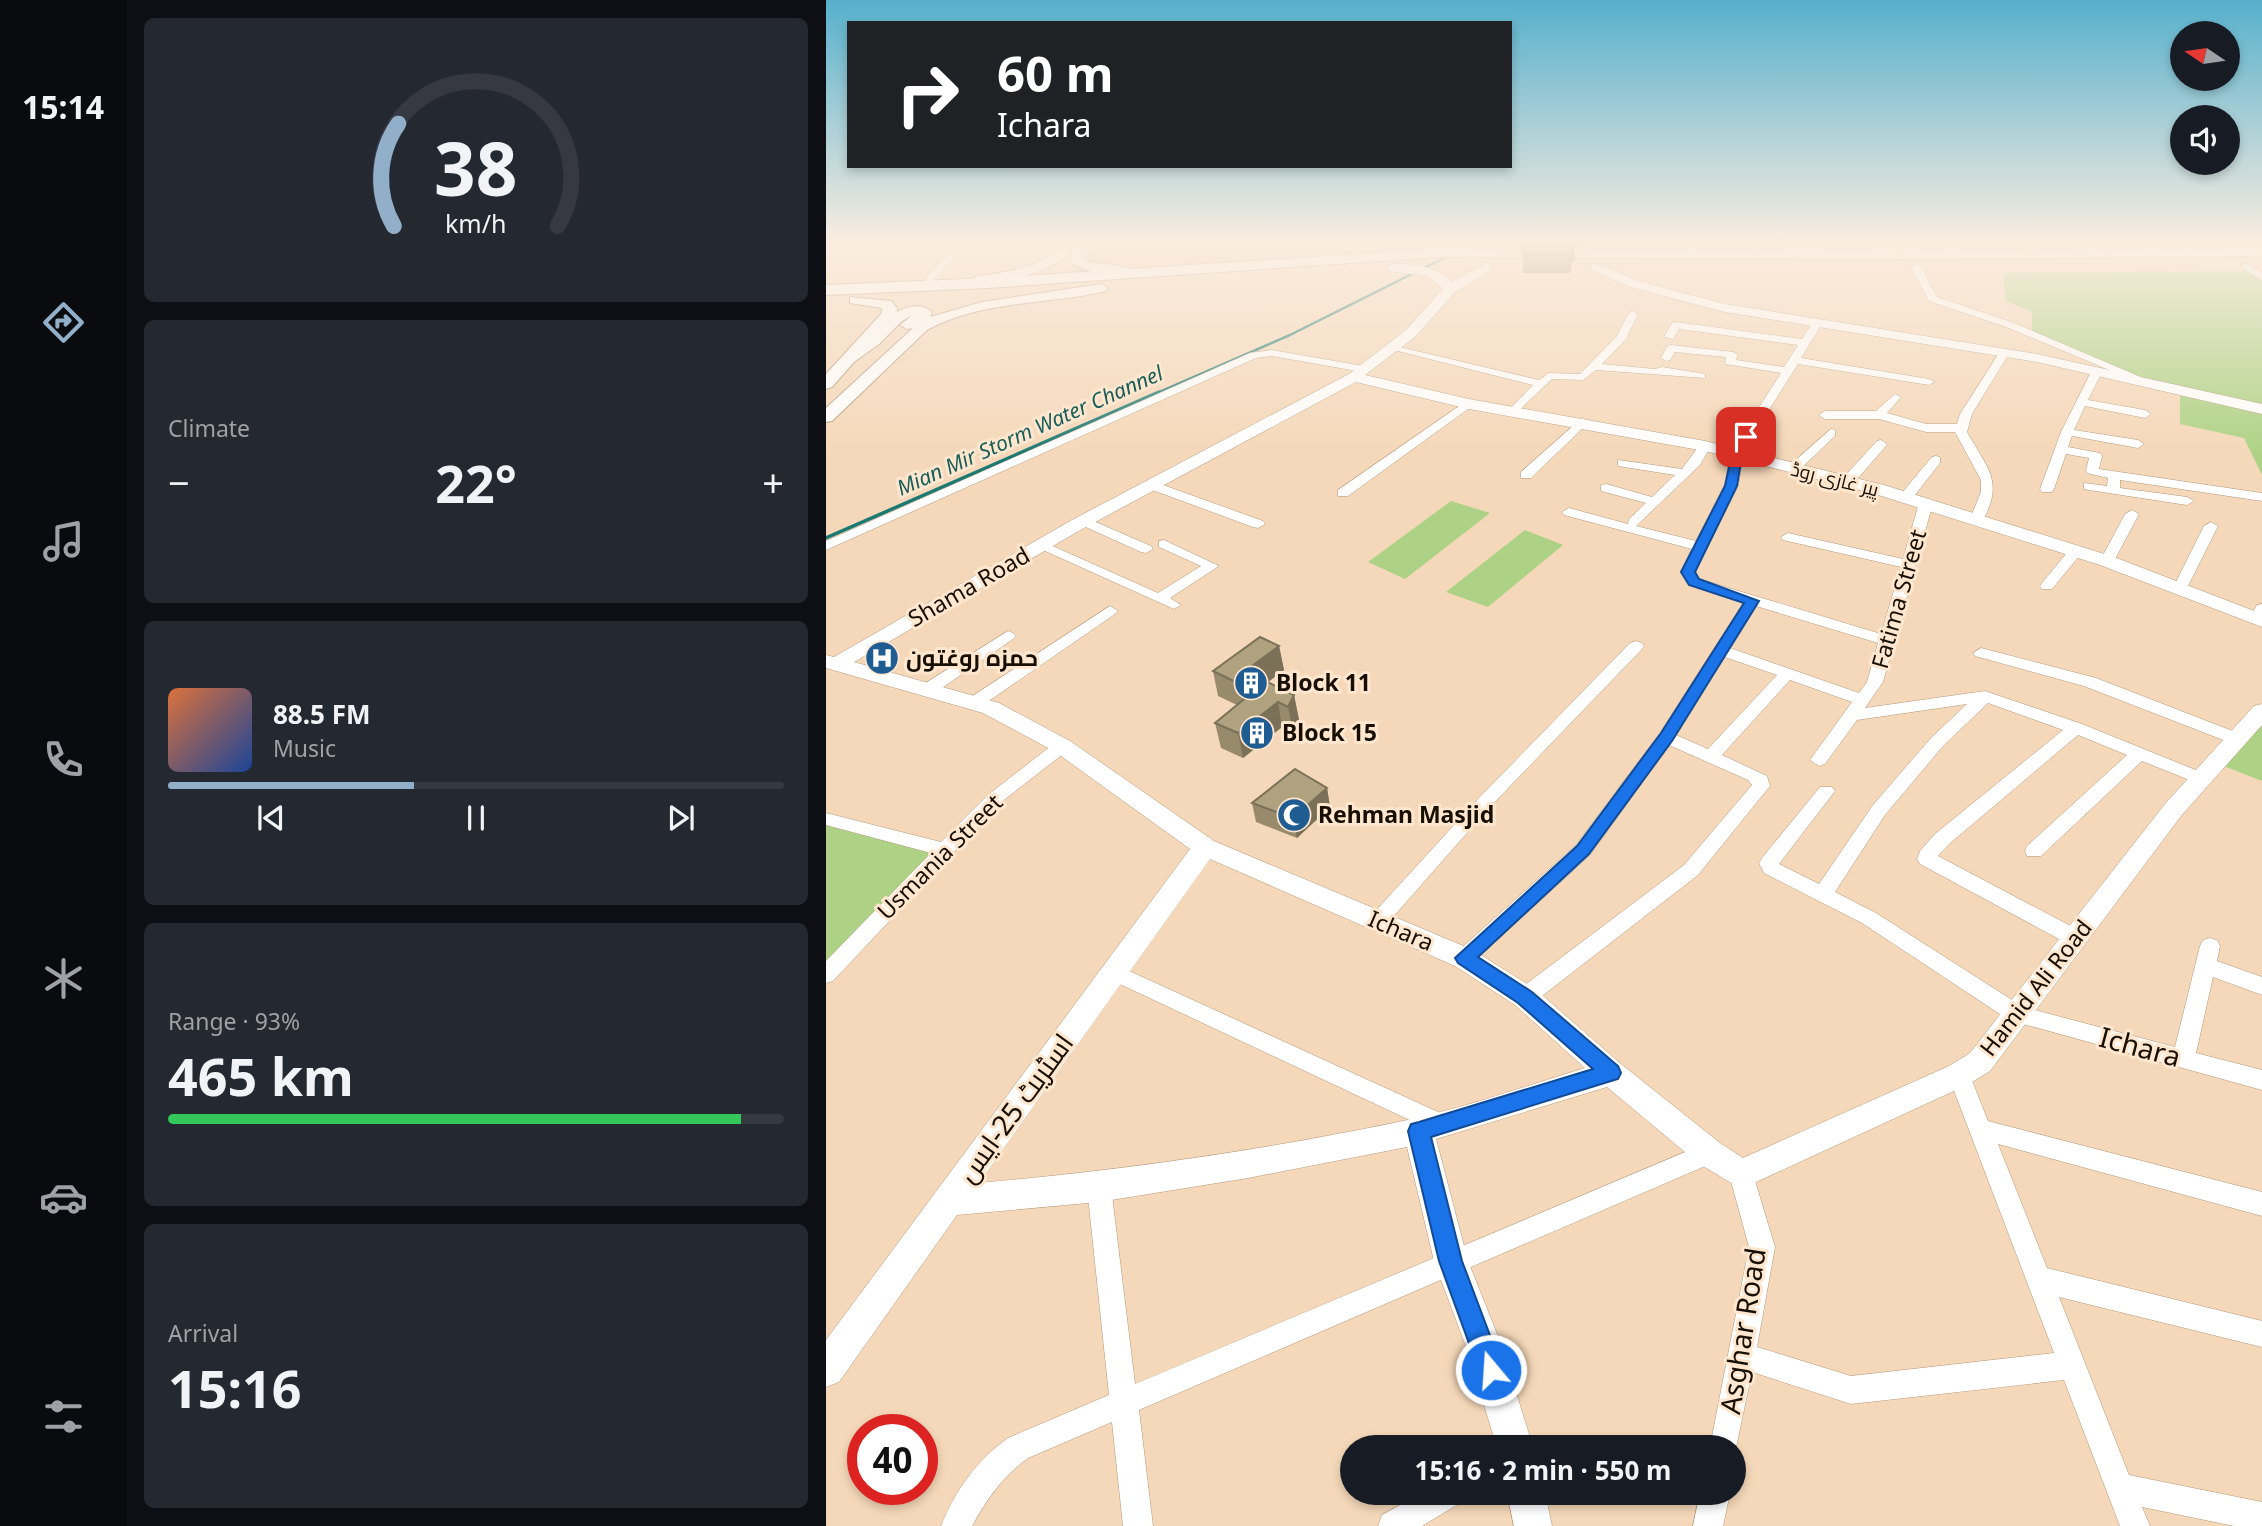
<!DOCTYPE html>
<html lang="en">
<head>
<meta charset="utf-8">
<style>
	body { margin:0; font-family:"Noto Sans",Cairo,sans-serif; background:#242831; color:#f1f3f6; height:100vh; display:flex; flex-direction:column; font-size:26px; white-space:nowrap }
	* { box-sizing:border-box; margin:0 }
	p { font-size:23px; color:#9ea1a6 }
	.icon { flex:none; width:38px; height:38px; fill:none; stroke:currentColor; stroke-width:2; stroke-linecap:round; stroke-linejoin:round }
	.map { position:relative; flex:1; overflow:hidden }
	.drawer { display:flex; flex-direction:column; gap:18px; padding:18px; background:#0d0f14; width:700px }
	.drawer>* { flex:none }
	.banner { position:absolute; left:21px; top:21px; width:665px; height:147px; border-radius:0px; box-shadow:0 4px 10px #0003; background:#202124; color:#fff; overflow:hidden }
	.needle { width:46px; rotate:283deg }
	.fabs { position:absolute; left:1344px; top:21px; display:grid; gap:14px }
	.fabs a { display:grid; place-items:center; width:70px; height:70px; border-radius:50%; background:#171b24; box-shadow:0 4px 10px #0003; font-size:35px }
	.speed { position:absolute; left:21px; top:1414px; display:flex; gap:14px; font-size:35px; font-weight:700; text-align:center }
	.speed>* { display:grid; place-content:center; width:91px; height:91px; border-radius:50%; background:#171b24; box-shadow:0 4px 10px #0003; line-height:1 }
	.speed .limit { border:10px solid #d22; background:#fff; color:#111 }
	.pin { position:absolute; display:grid; place-items:center; width:60px; height:60px; color:#fff; margin:-30px; border-radius:14px; box-shadow:0 4px 10px #0006 }
	.me { position:absolute; width:77px; margin:-38px; rotate:342deg; stroke-linejoin:round; filter:drop-shadow(0 0 5px #0008) }
	.turn { display:flex; align-items:center; gap:24px; height:147px; padding:0 35px; font-size:32px }
	.turn .icon { width:91px; height:91px; stroke-width:2.5 }
	.turn b { display:block; font-size:49px; line-height:60px }
	.big { font-size:52px; font-weight:700; line-height:1.1 }
	.drawer .card { flex:1; display:flex; flex-direction:column; justify-content:center; gap:10px; min-width:0; padding:0 24px; border-radius:10px; background:#242831 }
	.drawer .dial { align-items:center; gap:0 }
	.dial svg { height:182px; overflow:visible; fill:none; stroke:#363941; stroke-width:7; stroke-linecap:round; text-anchor:middle }
	.dial text { fill:#f1f3f6; stroke:none }
	.song { display:flex; align-items:center; gap:21px }
	.cover { width:84px; height:84px; border-radius:10px; background:linear-gradient(135deg,hsl(20 70% 55%),hsl(220 70% 35%)) }
	.played { height:7px; border-radius:4px; background:linear-gradient(90deg,#92afc9 40%,#363941 40%) }
	.keys { display:flex; justify-content:space-around; direction:ltr }
	.heat { display:flex; justify-content:space-between; align-items:center; font-size:38px; direction:ltr }
	.charge { height:10px; border-radius:5px; background:linear-gradient(90deg,#34c759 93%,#363941 0) }
	.trip { position:absolute; left:514px; top:1435px; width:406px; height:70px; border-radius:35px; background:#171b24; box-shadow:0 4px 10px #0003; font-weight:700; line-height:70px; text-align:center }
	main { display:flex; flex:1; min-height:0 }
	.menu { display:flex; flex-direction:column; width:126px; justify-content:space-around; align-items:center; background:#090b0e; color:#9ea1a6 }
	.menu .icon { width:49px; height:49px }
	.menu .selected { color:#92afc9 }
	.menu b { font-size:32px; color:#f1f3f6 }
	.map>svg:first-child { display:block }
	.built { fill:#edcba6 }
	.green { fill:#add285 }
	.lines { fill:none; stroke-linecap:round; stroke-linejoin:round }
	.stream-far1 { stroke:#1a7a73; stroke-width:2.5 }
	.stream { stroke:#1a7a73; stroke-width:3.5 }
	.minor-casing { stroke:#b4997b; stroke-width:1 }
	.tertiary-casing { stroke:#b4997b; stroke-width:1 }
	.secondary-casing { stroke:#b4997b; stroke-width:2 }
	.primary-casing { stroke:#b4997b; stroke-width:2 }
	.minor { fill:#fff; fill-rule:evenodd }
	.tertiary { fill:#fff; fill-rule:evenodd }
	.secondary { fill:#fff; fill-rule:evenodd }
	.primary { fill:#fff; fill-rule:evenodd }
	.wall { fill:#978b6c }
	.shaded-wall { fill:#7b7158 }
	.building { fill:#b0a27e; stroke:#7b7158; stroke-width:2 }
	.route { fill:#1a73e8; stroke:#114b97; stroke-width:2 }
	.labels { text-anchor:middle; stroke-width:6; stroke-linejoin:round; paint-order:stroke }
	.far-street-label { font-size:19px; fill:#170e04; stroke:#fee7ce }
	.far-water-label { font-size:21px; font-style:italic; fill:#185e5a; stroke:#fee7ce }
	.street-label { font-size:23px; fill:#170e04; stroke:#fee7ce }
	.poi-label { font-size:23px; font-weight:bold; fill:#170e04; stroke:#fee7ce; text-anchor:start }
	.near-street-label { font-size:28px; fill:#170e04; stroke:#fee7ce }
</style>
</head>
<body>
<main>
<nav class="menu">
<b>15:14</b>
<svg class="icon selected" aria-label="directions" viewBox="0 0 24 24"><path d="M12 3l9 9-9 9-9-9zM9 14v-3h6M13 9l2 2-2 2"/></svg>
<svg class="icon" aria-label="music" viewBox="0 0 24 24"><path d="M9 18V5l10-2v13"/><circle cx="6" cy="18" r="3"/><circle cx="16" cy="16" r="3"/></svg>
<svg class="icon" aria-label="phone" viewBox="0 0 24 24"><path d="M5 4h4l2 5-3 2q2 4 5 5l2-3 5 2v4C11 20 4 13 5 4z"/></svg>
<svg class="icon" aria-label="climate" viewBox="0 0 24 24"><path d="M12 3v18M4 7l16 10M4 17L20 7"/></svg>
<svg class="icon" aria-label="car" viewBox="0 0 24 24"><path d="M5 17H2v-5l4-1 3-4h7l3 4 3 1v5h-3M9 17h6M6 11h13"/><circle cx="7" cy="17" r="2"/><circle cx="17" cy="17" r="2"/></svg>
<svg class="icon" aria-label="filters" viewBox="0 0 24 24"><path d="M4 7h16M4 17h16"/><circle cx="9" cy="7" r="2"/><circle cx="15" cy="17" r="2"/></svg>
</nav>
<section class="drawer">
<div class="card dial"><svg viewBox="0 0 100 80">
<path d="M14 69A42 42 0 1 1 86 69"/>
<path d="M14 69A42 42 0 0 1 16 24" stroke="#92afc9"/>
<text x="50" y="56" font-size="32" font-weight="700">38</text>
<text x="50" y="72" font-size="11">km/h</text>
</svg></div>
<div class="card"><p>Climate</p>
<div class="heat"><a>−</a><b class="big">22°</b><a>+</a></div>
</div>
<div class="card">
<div class="song"><i class="cover"></i><div><b>88.5 FM</b><p>Music</p></div></div>
<div class="played"></div>
<div class="keys"><svg class="icon" aria-label="previous" viewBox="0 0 24 24"><path d="M18 5L8 12l10 7zM5 5v14"/></svg><svg class="icon" aria-label="pause" viewBox="0 0 24 24"><path d="M8 5v14M16 5v14"/></svg><svg class="icon" aria-label="next" viewBox="0 0 24 24"><path d="M6 5l10 7-10 7zM19 5v14"/></svg></div>
</div>
<div class="card"><p>Range · 93%</p><b class="big">465 km</b><div class="charge"></div></div>
<div class="card"><p>Arrival</p><b class="big">15:16</b></div>
</section>
<div class="map">
<svg width="1436" height="1526" viewBox="0 0 1436 1526">
	<rect width="100%" height="100%" fill="#f5d8b9"/>
	<path class="built" d="M269,243h375l-23,13 -386,23z"/>
	<path class="green" d="M1426,271l10,6v198l-18,-37 -64,-14v-35l-43,-11 -105,-44v-22l-26,-11 -3,-28z
		M625,501l39,12 -85,66 -37,-17z
		M699,530l38,15 -75,62 -42,-15z
		M1436,711v70l-46,-18z
		M0,819l119,31 -119,125z"/>
	<g class="lines">
		<path class="stream-far1" d="M329,394l135,-59 162,-81"/>
		<path class="stream" d="M0,538l333,-146"/>
		<g class="minor-casing">
			<path id="minor" d="M131,243h10l-35,39h-6v-4z
				M860,243h9l3,13h-6z
				M1065,243h8l7,14h-6z
				M1194,243h10l14,12 -8,2z
				M1255,243h10l16,12 -8,2z
				M1314,243h10l16,11 -8,2z
				M1354,243h8l6,13h-6z
				M1402,243h10l10,10 -8,2z
				M1090,264l5,3 16,30 77,26 129,55 -10,2 -127,-53 -77,-26 -18,-34z
				M1416,264h6l14,9v7l-20,-12z
				M807,311l5,3 -12,25 -24,25 53,5 7,-2 43,7v4l-109,-8 -13,10 -31,-1 -39,37 -6,-4 26,-27 -147,-37 5,-3 148,35 10,-7 31,1 37,-38 11,-22z
				M991,321l5,3 -21,34 128,21 6,3 -6,3 -131,-21 -46,73 -10,25 -4,24 -43,86 4,7 182,55 20,-67 -118,-27 -2,-3 7,-4 115,26 16,-56 7,-4 5,1 2,3 -50,179 -18,26 120,-17 97,33 126,51 3,4 -9,6 -60,-24 -101,95h-14l-2,-5 2,-5 100,-91 -49,-20 -129,109 -11,12 144,76 3,6 -3,6 -7,2 -7,-2 -148,-80 -3,-5 3,-8 15,-17 128,-104 -75,-27 -45,43 -58,69 -50,77 41,21 147,94 152,40 25,-101 3,-6 7,-2 7,2 3,6 -3,15 45,16v18l-49,-18 -17,76 66,17v20l-253,-70 -147,-97 -98,-50 -5,-10 3,-5 58,-71h12l3,4 -56,73 40,20 54,-79 58,-67 36,-34 -110,16 -32,44 -6,2 -9,-6 42,-58 -62,-22 -68,75 45,21 3,10 -72,89 -165,128 -8,3 -8,-3 -3,-6 3,-6 167,-126 68,-80 -4,-5 -79,-35 -79,110 -119,109 -7,2 -7,-2 -3,-6 3,-6 119,-107 84,-112 84,-131 -55,-17 -8,-13 11,-23 -128,-34 -2,-3 7,-4 59,16 1,-5 17,-16 -45,-12v-6l5,-1 46,13 23,-22 -57,-9v-6l64,9 19,-26 4,-1 6,4 -11,19 -64,61 60,15 28,-55 6,-24 10,-25 41,-64 -56,-9 1,-7 -51,-5 -5,8 -4,1 -5,-3 6,-12 4,-1 62,7 5,3 -2,5 48,7 14,-22 -119,-16 -6,10 -9,-2 8,-14 4,-1 126,17 11,-17zM930,606l122,37 -11,39 -8,11 -129,-45zM899,657l52,18 -69,74 -32,-14z
				M446,350l91,16 6,3 -6,3 -91,-16 -16,2 -430,192v-9l424,-188z
				M1175,350l9,2 -38,62 -5,18c20,36 38,49 15,90h-10l-2,-3 11,-27v-12l-26,-48h-29l-47,-13h-54l-6,-4 6,-4h51l19,-17 6,3 -14,16 39,11h31l3,-10z
				M1267,368l10,2 -15,30 57,10 6,4 -6,4 -60,-12 -11,24 64,10 6,4 -6,4 -66,-12 -4,11 32,6 2,3 -3,13 163,24v8l-142,-21v8l67,9 7,4 -7,4 -98,-15 -5,-1v-6l23,3 1,-8 -21,-5 -1,-3 3,-12 -23,-4 -12,35 -2,3h-10l-2,-3 21,-57z
				M639,402l10,2 -127,92h-10v-6z
				M756,418l6,4 -2,3 -55,53h-10v-6z
				M1005,429l4,1v6l-37,35h-8v-6z
				M1055,440l6,4 -2,3 -33,38h-10v-6l35,-38z
				M1110,456l4,1v6l-29,37h-10v-6l31,-37z
				M326,481l111,40 2,3 -7,4 -5,-1 -106,-39 -1,-3z
				M1306,510l7,4 -25,47 -7,4 -5,-1 -2,-3 25,-47z
				M258,517l67,29 2,3 -7,4 -5,-1 -62,-28v-6z
				M1385,522l7,4 -31,62 -2,3h-10l-2,-3 31,-62z
				M338,540l55,26 -49,32 11,7 -7,4 -140,-63 2,-3h10l112,50 43,-27 -42,-19v-6z
				M1249,548l5,1v6l-28,34h-10l-2,-3 2,-3 28,-34z
				M1436,604v18h-10l-3,-3 8,-14z
				M284,606l8,5 -3,3 -135,93h-12l-2,-4 2,-4z
				M182,631l5,2 3,3 -3,3 -80,55h-12l-2,-4 2,-4z
				M810,641l6,2 2,3 -2,3 -153,159 -104,118 -7,3 -7,-3 -3,-5 3,-5 106,-116 153,-157z
				M1155,648l115,30 147,57 3,4 -3,4h-12l-147,-57 -109,-30 -2,-3z
				M236,740l9,6 -3,4 -68,53 -167,178 -7,2v-22l105,-108 -105,-28v-12l115,29 47,-47 68,-53z
				M288,964l335,153 4,7 -4,7 -8,3 -8,-3 -326,-153 -3,-6 3,-6z
				M1133,1065l8,3 21,53 274,71v24l-264,-72 49,124 215,53v26l-203,-50 70,178 133,27v24h-28l-92,-19 8,19h-30l-56,-146 -213,24 -99,-32 -18,85v-10h-24l39,-200 -20,-73 3,-8 9,-3 9,3 3,8 22,73 -18,100 94,29 203,-23 -106,-278 3,-7z
				M883,1142l8,3 4,8 -4,8 -578,249 14,116h-30l-11,-104 -84,36c-25,18 -41,41 -56,68h-31c14,-35 36,-66 67,-88l101,-43 -22,-208 3,-8 9,-3 9,3 3,8 24,197z
				M596,1493h43l-5,10 -38,23h-44l4,-11z
				M874,1493h30l-7,33h-30z"/>
		</g>
		<g class="tertiary-casing">
			<path id="tertiary" d="M661,263l4,1v6l-36,22 -39,44 -51,39 104,24 236,42 179,44 230,72 148,57v13l-162,-62 -228,-72 -167,-42 -236,-42 -113,-27 -272,146 -230,134 145,41 71,38 144,100 259,109 62,39 86,75 99,79 23,15 206,-92 21,-13 195,-249 89,-98 8,-2v21l-81,91 -191,255 -21,13 -228,105 -43,-26 -91,-76 -171,52 32,122 33,83 32,103h-36l-32,-103 -31,-83 -27,-114 -159,31 -149,24 -142,13 -118,167 -13,5v-47l364,-491 -136,-98 -71,-38 -157,-45v-13l8,2 238,-137 277,-146 57,-44 37,-41 -15,-13 -40,-5v-6c20,-3 50,1 64,17zM384,859l245,107 60,39 70,63c-56,17 -112,37 -168,50 -145,31 -291,52 -438,65z
				M770,263l42,18 87,23 312,50 225,50v10l-225,-52 -312,-50 -95,-25 -38,-17v-6z
				M681,1493h38l7,33h-38z"/>
		</g>
		<g class="secondary-casing">
			<path id="secondary" d="M242,243h26l-10,17c16,6 42,3 55,13 -12,9 -56,-1 -68,-11l-1,-5 7,-9c-30,26 -62,32 -100,36l-7,-4 7,-4c36,-4 63,-10 91,-33z
				M635,243h26l-6,4 -57,10 -6,-4 6,-4z
				M275,284l7,4 -2,3c-60,14 -124,9 -179,39l-95,91 -6,1v-14l87,-80 -6,1 -7,-4 13,-10 -11,6 -23,23 -25,18 -22,25 -6,2v-15l56,-61v-5l-32,-5v-6l41,4 6,7v4c11,-6 25,-9 35,0l-2,5 52,-15z"/>
		</g>
		<g class="primary-casing">
			<path id="primary" d="M1436,248v8l-359,3 -464,-2 -451,31 -162,7v-10l162,-7 451,-29 464,2z"/>
		</g>
		<use href="#minor" class="minor"/>
		<use href="#tertiary" class="tertiary"/>
		<use href="#secondary" class="secondary"/>
		<use href="#primary" class="primary"/>
	</g>
	<path class="wall" d="M697,243h63l-1,4h-10v13l-4,3v10h-48z
		M453,646l5,24 -16,12 26,13 5,25 -6,12 -11,-5 -39,31 -22,-10 -6,-25 22,-18 -19,-9 -5,-25z
		M501,788l3,19 -33,31 -41,-16 -4,-19z"/>
	<path class="shaded-wall" d="M748,243l1,17 -4,3v10l1,-28z
		M453,646l5,24 -29,22 -10,-21z
		M468,695l5,25 -6,12 -5,-25z
		M452,702l4,25 -39,31 -5,-25z
		M501,788l3,19 -33,31 -4,-20z"/>
	<path class="building" d="M697,243h51l-2,2 -1,9h-49z
		M434,637l19,9 -34,25 49,24 -6,12 -10,-5 -40,31 -23,-10 39,-32 -41,-20z
		M469,769l32,19 -34,30 -41,-15z"/>
	<linearGradient id="sky" x2="0" y2="1"><stop stop-color="#56b0cc"/><stop offset="0.53" stop-color="#faede0"/><stop offset="1" stop-color="#faede0" stop-opacity="0"/></linearGradient>
	<rect width="1436" height="456" fill="url(#sky)"/>
	<path class="route" d="M916,435l9,2 -10,25 -4,24 -42,86 4,7 60,22 -87,140 -83,113 -111,103 54,35 86,74 3,7 -3,6 -7,2 -180,56 31,124 41,109 -3,9 -9,3 -9,-3 -43,-118 -31,-130 3,-7 8,-2 174,-53 -75,-66 -60,-40 -3,-5 122,-112 84,-113 83,-130 -55,-18 -8,-13 44,-86 5,-24z"/>
	<defs>
		<g id="hospital-disc" transform="scale(1.75)"><circle r="9.5" fill="#1f5c92" stroke="#fee7ce"/><path d="M-5-5h3v3.5h4V-5h3V5h-3V1.5h-4V5h-3Z" fill="#fff"/></g>
		<g id="building-disc" transform="scale(1.75)"><circle r="9.5" fill="#1f5c92" stroke="#fee7ce"/><path d="M-4-6H4V6H1V3H-1V6H-4ZM-2.5-4.3h1.7v1.8h-1.7ZM.8-4.3h1.7v1.8H.8ZM-2.5-1h1.7V.8h-1.7ZM.8-1h1.7V.8H.8Z" fill="#fff"/></g>
		<g id="mosque-disc" transform="scale(1.75)"><circle r="9.5" fill="#1f5c92" stroke="#fee7ce"/><path d="M3.5-4.9A6 6 0 1 0 3.5 4.9A5 5 0 1 1 3.5-4.9Z" fill="#fff"/></g>
	</defs>
	<g fill-rule="evenodd">
		<use href="#hospital-disc" x="56" y="658"/>
		<use href="#building-disc" x="425" y="683"/>
		<use href="#building-disc" x="431" y="733"/>
		<use href="#mosque-disc" x="468" y="815"/>
	</g>
	<g class="labels">
		<g class="far-street-label">
			<text transform="translate(1009 479) rotate(14)" y="7">پیر غازی روڈ</text>
		</g>
		<g class="far-water-label">
			<text transform="translate(204 431) rotate(-24)" y="7">Mian Mir Storm Water Channel</text>
		</g>
		<g class="street-label">
			<text transform="translate(143 587) rotate(-30)" y="8">Shama Road</text>
			<text transform="translate(1073 599) rotate(-74)" y="8">Fatima Street</text>
			<text transform="translate(114 857) rotate(-45)" y="8">Usmania Street</text>
			<text transform="translate(575 931) rotate(23)" y="8">Ichara</text>
			<text transform="translate(1210 988) rotate(-52)" y="8">Hamid Ali Road</text>
		</g>
		<g class="poi-label">
			<text x="80" y="666">حمزه روغتون</text>
			<text x="450" y="691">Block 11</text>
			<text x="456" y="741">Block 15</text>
			<text x="492" y="823">Rehman Masjid</text>
		</g>
		<g class="near-street-label">
			<text transform="translate(1314 1047) rotate(15)" y="10">Ichara</text>
			<text transform="translate(189 1108) rotate(-54)" y="10">اسٹریٹ 25-ایس</text>
			<text transform="translate(917 1331) rotate(-81)" y="10">Asghar Road</text>
		</g>
	</g>
</svg>
<div class="fabs">
<a><svg class="needle" viewBox="-14 -14 28 28"><path d="M0-13l5 13h-10z" fill="#e53935"/><path d="M0 13l5-13h-10z" fill="#9ea1a6"/></svg></a>
<a><svg class="icon" aria-label="sound" viewBox="0 0 24 24"><path d="M4 9h4l5-4v14l-5-4H4zM17 9q2 3 0 6"/></svg></a>
</div>
<div class="speed"><div class="limit">40</div></div>
<div class="pin" style="left:920px;top:437px;background:#d93025"><svg class="icon" aria-label="arrive" viewBox="0 0 24 24"><path d="M6 21V4h12l-3 4 3 4H6"/></svg></div>
<svg class="me" style="left:665px;top:1370px" viewBox="-20 -20 40 40"><circle r="17" fill="#1a73e8" stroke="#fff" stroke-width="3"/><path d="M0-11L8 9 0 5-8 9z" fill="#fff"/></svg>
<div class="trip">15:16 · 2 min · 550 m</div>
<div class="banner">
<div class="turn"><svg class="icon" aria-label="right" viewBox="0 0 24 24"><path d="M7 20v-9h11M14 6l5 5-5 5"/></svg><div><b>60 m</b>Ichara</div></div>
</div>
</div>
</main>
</body>
</html>
